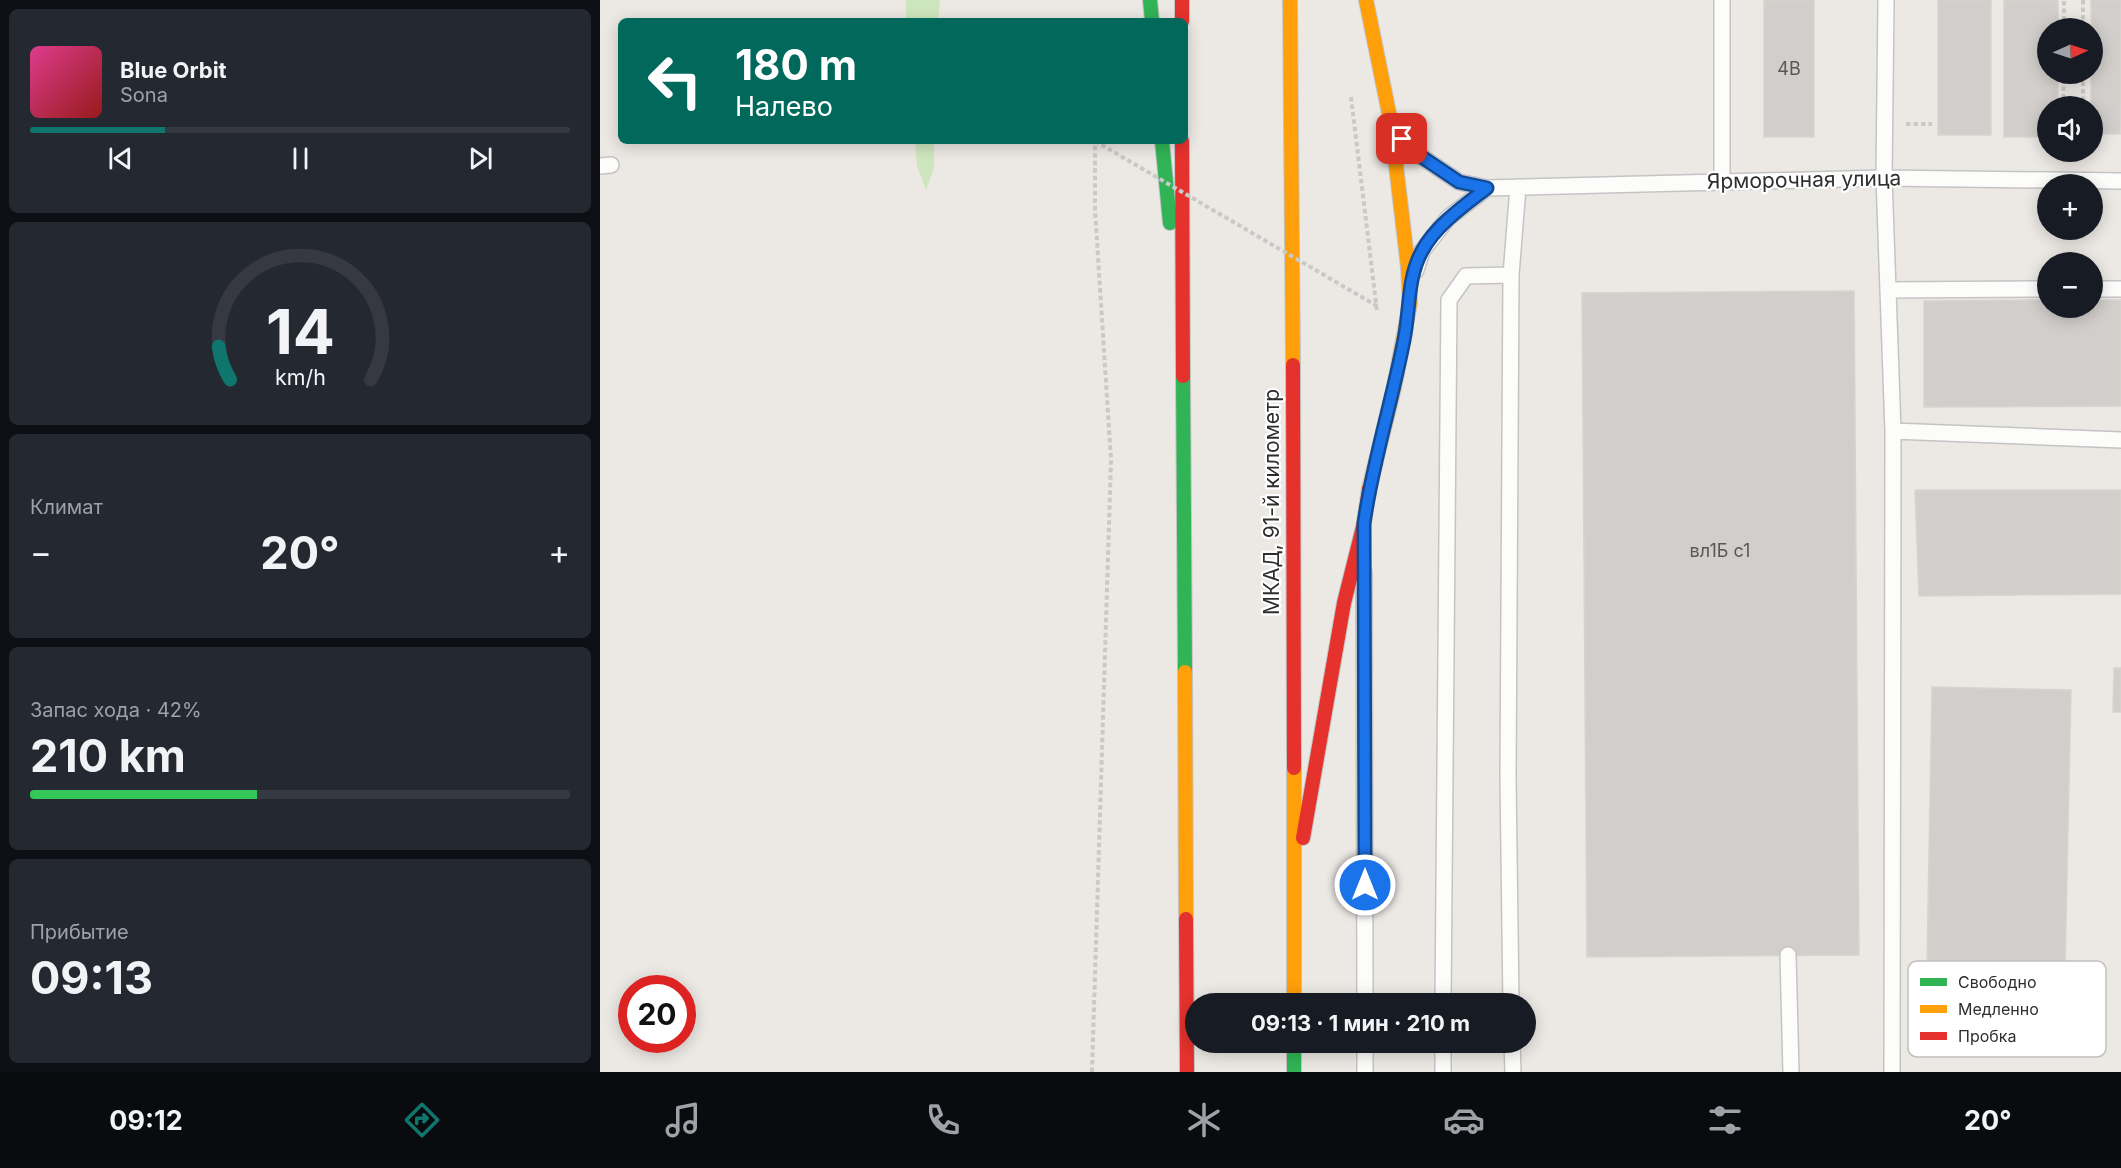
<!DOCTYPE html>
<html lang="ru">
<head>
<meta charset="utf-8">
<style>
	body { margin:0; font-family:Inter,sans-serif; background:#242831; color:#f1f3f6; height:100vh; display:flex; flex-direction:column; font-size:22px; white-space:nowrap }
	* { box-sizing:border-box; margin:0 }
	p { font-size:20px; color:#9ea1a6 }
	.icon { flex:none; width:33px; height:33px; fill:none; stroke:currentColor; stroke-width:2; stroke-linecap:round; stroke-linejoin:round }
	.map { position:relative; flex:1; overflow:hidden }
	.side { display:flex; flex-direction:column; gap:9px; padding:9px; background:#0d0f14; width:600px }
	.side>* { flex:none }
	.banner { position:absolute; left:18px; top:18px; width:570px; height:126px; border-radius:9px; box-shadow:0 3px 15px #0003; background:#00695c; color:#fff; overflow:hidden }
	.needle { width:39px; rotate:87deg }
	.tools { position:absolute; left:1437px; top:18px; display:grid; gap:12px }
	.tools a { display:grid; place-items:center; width:66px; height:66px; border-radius:50%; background:#171b24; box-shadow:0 3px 15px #0003; font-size:30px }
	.speed { position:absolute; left:18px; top:975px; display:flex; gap:12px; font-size:30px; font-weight:700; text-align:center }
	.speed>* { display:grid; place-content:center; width:78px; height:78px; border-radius:50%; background:#171b24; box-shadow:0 3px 15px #0003; line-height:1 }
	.speed .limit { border:9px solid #d22; background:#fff; color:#111 }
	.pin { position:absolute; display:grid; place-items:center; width:51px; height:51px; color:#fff; margin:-26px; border-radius:12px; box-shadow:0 3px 9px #0006 }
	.me { position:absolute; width:66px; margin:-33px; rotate:0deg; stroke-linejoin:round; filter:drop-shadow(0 0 4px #0008) }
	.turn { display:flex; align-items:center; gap:21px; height:126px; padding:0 18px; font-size:27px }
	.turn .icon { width:78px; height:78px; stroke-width:2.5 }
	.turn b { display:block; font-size:42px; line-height:51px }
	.big { font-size:45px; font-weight:700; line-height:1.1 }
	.side .tile { flex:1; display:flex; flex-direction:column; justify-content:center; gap:9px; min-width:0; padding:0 21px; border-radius:9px; background:#242831 }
	.side .dial { align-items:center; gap:0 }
	.dial svg { height:156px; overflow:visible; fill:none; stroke:#363941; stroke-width:7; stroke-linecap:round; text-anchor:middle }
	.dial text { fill:#f1f3f6; stroke:none }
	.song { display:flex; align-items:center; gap:18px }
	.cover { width:72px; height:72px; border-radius:9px; background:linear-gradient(135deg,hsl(330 70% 55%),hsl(0 70% 35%)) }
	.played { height:6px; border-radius:3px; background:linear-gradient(90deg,#0f766e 25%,#363941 25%) }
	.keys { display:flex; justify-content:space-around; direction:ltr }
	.heat { display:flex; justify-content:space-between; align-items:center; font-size:33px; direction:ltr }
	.charge { height:9px; border-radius:4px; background:linear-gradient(90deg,#34c759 42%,#363941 0) }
	.trip { position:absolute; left:585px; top:993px; width:351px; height:60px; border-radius:30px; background:#171b24; box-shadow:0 3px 15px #0003; font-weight:700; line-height:60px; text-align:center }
	.tabs { display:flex; height:96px; justify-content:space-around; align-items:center; background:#090b0e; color:#9ea1a6 }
	.tabs .icon { width:42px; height:42px }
	.tabs .on { color:#0f766e }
	.tabs b { font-size:27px; color:#f1f3f6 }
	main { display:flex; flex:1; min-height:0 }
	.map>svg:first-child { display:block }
	.green { fill:#cee6be }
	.building { fill:#d1cecb; stroke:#d7d4d0; stroke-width:1.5 }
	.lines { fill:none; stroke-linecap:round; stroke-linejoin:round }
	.lane-casing { stroke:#c5c4c5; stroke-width:18 }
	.fast-casing { stroke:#c5c4c5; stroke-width:16 }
	.slow-casing { stroke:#c5c4c5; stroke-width:16 }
	.jam-casing { stroke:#c5c4c5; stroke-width:16 }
	.path { stroke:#c9c9c8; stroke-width:4; stroke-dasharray:4.5 3; stroke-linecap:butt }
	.lane { stroke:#fcfcfb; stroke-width:15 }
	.fast { stroke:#30b455; stroke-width:14 }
	.slow { stroke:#ff9f0a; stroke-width:14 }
	.jam { stroke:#e5322d; stroke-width:14 }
	.path-bridge { stroke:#c9c9c8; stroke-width:4; stroke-dasharray:4.5 3; stroke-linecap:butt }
	.route-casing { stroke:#114b97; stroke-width:15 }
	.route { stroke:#1a73e8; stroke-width:10 }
	.labels { text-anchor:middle; stroke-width:4.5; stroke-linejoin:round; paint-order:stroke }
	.number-label { font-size:18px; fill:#585857 }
	.street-label { font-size:21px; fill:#2e2e2e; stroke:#fff }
	.key { fill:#fff; stroke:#c0c0c0; stroke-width:1.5 }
	.key-label { font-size:16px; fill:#2e2e2e }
</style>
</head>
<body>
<main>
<section class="side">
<div class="tile">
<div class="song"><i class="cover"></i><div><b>Blue Orbit</b><p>Sona</p></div></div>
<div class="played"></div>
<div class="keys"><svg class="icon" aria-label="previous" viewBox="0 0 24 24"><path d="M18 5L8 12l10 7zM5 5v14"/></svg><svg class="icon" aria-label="pause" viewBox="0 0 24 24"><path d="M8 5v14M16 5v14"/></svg><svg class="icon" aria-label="next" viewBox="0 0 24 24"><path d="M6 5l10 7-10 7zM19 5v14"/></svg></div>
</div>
<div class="tile dial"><svg viewBox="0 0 100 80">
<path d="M14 69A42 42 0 1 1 86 69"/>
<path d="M14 69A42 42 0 0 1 8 52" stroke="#0f766e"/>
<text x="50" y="56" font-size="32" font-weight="700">14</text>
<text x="50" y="72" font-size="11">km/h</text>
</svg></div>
<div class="tile"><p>Климат</p>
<div class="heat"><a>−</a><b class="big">20°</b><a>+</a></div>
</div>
<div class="tile"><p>Запас хода · 42%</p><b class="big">210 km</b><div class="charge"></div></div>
<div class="tile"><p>Прибытие</p><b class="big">09:13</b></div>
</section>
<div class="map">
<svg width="1521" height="1072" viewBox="0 0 1521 1072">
	<rect width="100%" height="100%" fill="#ece8e4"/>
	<path class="green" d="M306,0h34l-2,21h-32z
		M315,141h19v27l-8,22 -9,-24z"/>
	<path class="building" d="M1164,0h50v137h-50z
		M1338,0h53v135h-53z
		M1404,0h54v28h-10v46h10v32h-10v31h-44z
		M1491,0h30l-1,134h-28v-28h-1v-32h1z
		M1254,291l5,664 -272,2 -5,-664z
		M1448,300v8h44v-8h29v106l-197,1v-106z
		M1315,490h206v104l-202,2z
		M1514,668h7v44h-8z
		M1332,687l139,3 -6,278 -138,-3z"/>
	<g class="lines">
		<g class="lane-casing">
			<path id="lane" d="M1286,0l-2,178 9,253 -1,641
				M798,134l15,17 46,31 28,6 397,-10 237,3
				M0,166l11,-1
				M1122,182v-182
				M816,270l6,-19 26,-33 39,-30
				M1492,289h29
				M1288,290l160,-1
				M1293,431l228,9
				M764,572l1,432
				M1188,955l3,117
				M843,1004l6,-704 17,-24 45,-1
				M911,1004l-3,-227 3,-502 7,-88
				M765,1042v30
				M912,1042l1,30
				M843,1072v-30"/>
		</g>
		<g class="fast-casing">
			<path id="fast" d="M550,0l2,21
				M562,141l8,82
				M583,376l2,296
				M694,1042v30"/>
		</g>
		<g class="slow-casing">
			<path id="slow" d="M690,0l3,365
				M766,0l25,123 17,144 2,36 -16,85 -25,101
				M585,672l1,247
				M694,768v236"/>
		</g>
		<g class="jam-casing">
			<path id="jam" d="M582,0v21
				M582,141l1,235
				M693,365l1,403
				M703,838l41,-235 20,-80 5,-34
				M586,919l1,153"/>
		</g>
		<path class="path" d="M1483,0v28
			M1464,28v-28
			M1483,74v32
			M751,97l26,214
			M1463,106l1,-32
			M1306,124h26
			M492,1072l19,-612 -16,-250v-69"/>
		<use href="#lane" class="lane"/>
		<use href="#fast" class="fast"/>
		<use href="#slow" class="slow"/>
		<use href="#jam" class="jam"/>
		<path class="path-bridge" d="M495,141l282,165"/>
	</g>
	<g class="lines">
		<g class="route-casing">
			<path id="route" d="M765,885l-1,-362c9,-62 28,-122 40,-183 6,-29 3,-62 18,-89 14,-26 43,-46 65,-63l-28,-6 -46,-31 -11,-12"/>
		</g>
		<use href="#route" class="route"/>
	</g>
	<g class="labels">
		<g class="number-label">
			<text x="1189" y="75">4В</text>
			<text x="1120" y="557">вл1Б с1</text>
		</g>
		<g class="street-label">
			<text transform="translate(1204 180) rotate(-1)" y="7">Ярморочная улица</text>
			<text transform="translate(672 502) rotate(-90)" y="7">МКАД, 91-й километр</text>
		</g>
	</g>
	<rect x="1308" y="961" width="198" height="96" rx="9" class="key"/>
	<rect x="1320" y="978" width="27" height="8" fill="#30b455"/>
	<rect x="1320" y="1005" width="27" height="8" fill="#ff9f0a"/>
	<rect x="1320" y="1032" width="27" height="8" fill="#e5322d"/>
	<g class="key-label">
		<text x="1358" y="988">Свободно</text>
		<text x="1358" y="1015">Медленно</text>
		<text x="1358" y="1042">Пробка</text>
	</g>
</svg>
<div class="tools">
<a><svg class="needle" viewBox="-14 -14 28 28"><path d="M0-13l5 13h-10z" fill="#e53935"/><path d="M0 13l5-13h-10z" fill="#9ea1a6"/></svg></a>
<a><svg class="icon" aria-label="sound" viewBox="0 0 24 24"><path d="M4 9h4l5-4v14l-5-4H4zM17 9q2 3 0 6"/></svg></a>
<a>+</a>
<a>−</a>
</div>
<div class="speed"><div class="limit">20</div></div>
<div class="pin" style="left:802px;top:139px;background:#d93025"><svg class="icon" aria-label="arrive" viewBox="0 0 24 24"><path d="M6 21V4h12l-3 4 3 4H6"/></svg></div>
<svg class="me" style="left:765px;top:885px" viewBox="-20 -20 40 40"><circle r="17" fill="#1a73e8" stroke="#fff" stroke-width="3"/><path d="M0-11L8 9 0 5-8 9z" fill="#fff"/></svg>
<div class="trip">09:13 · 1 мин · 210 m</div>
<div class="banner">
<div class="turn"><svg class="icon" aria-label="left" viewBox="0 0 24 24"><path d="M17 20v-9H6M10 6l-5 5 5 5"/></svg><div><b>180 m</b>Налево</div></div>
</div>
</div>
</main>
<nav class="tabs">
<b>09:12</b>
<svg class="icon on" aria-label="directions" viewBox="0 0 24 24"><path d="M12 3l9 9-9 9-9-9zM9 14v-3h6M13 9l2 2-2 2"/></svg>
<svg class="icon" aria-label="music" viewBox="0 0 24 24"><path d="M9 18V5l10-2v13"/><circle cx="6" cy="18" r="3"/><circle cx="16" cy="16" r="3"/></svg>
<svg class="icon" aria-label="phone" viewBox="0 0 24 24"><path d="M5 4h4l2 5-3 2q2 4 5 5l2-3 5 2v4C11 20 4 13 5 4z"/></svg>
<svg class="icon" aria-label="climate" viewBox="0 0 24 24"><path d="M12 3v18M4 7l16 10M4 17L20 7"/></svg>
<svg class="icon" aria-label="car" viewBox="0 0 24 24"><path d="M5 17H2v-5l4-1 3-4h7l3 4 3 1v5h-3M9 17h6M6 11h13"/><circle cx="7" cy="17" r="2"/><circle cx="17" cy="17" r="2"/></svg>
<svg class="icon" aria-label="filters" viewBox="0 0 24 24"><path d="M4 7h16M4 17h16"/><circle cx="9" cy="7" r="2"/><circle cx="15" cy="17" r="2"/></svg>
<b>20°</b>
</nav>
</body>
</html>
